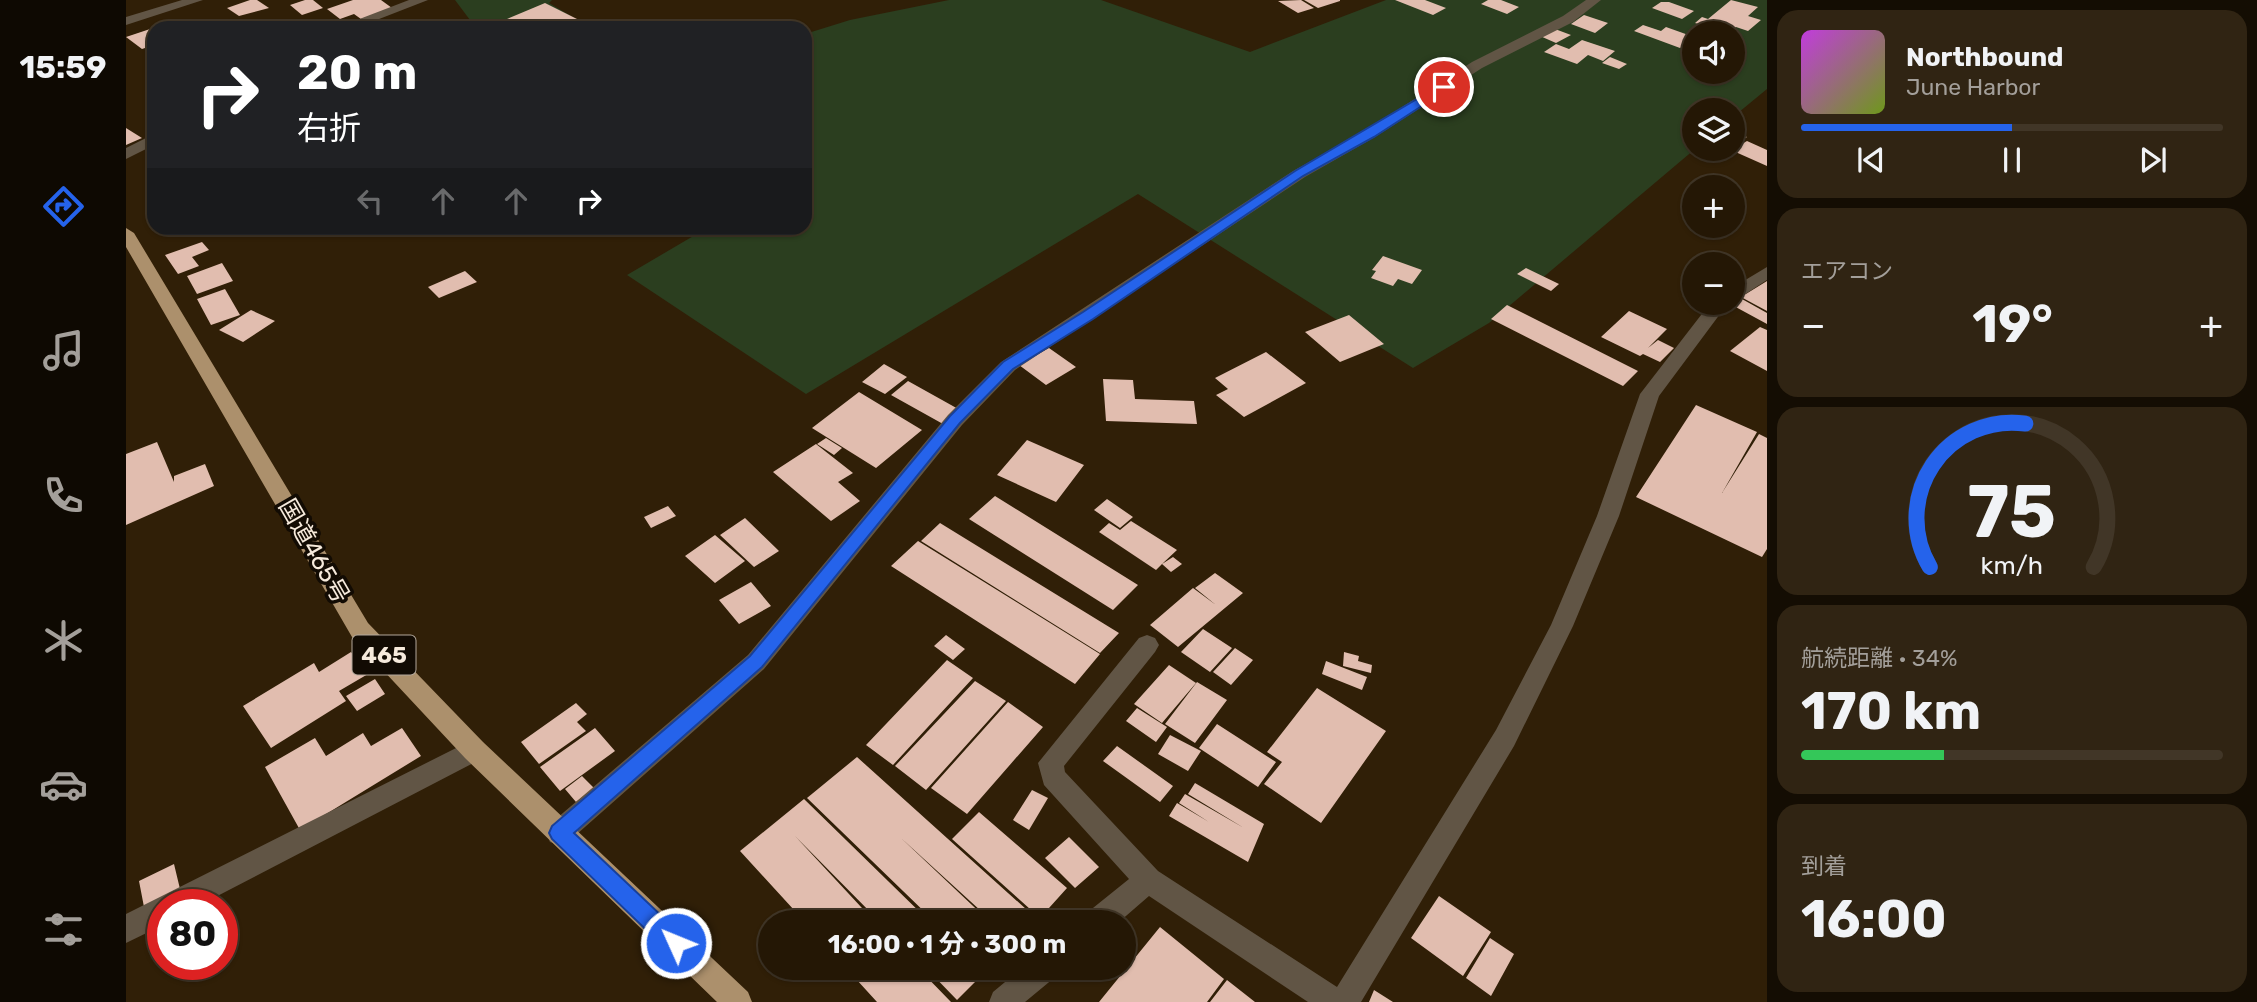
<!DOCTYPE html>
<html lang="ja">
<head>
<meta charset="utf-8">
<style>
	body { margin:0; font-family:Rubik,"Noto Sans JP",sans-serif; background:#302413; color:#f1f3f6; height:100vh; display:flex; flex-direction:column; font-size:26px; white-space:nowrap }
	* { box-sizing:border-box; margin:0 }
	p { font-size:23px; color:#a39f9a }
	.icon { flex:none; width:38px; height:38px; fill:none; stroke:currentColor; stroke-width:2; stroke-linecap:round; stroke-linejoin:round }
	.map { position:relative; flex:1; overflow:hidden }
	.details { display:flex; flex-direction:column; gap:10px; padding:10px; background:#140d03; width:490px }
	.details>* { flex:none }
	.banner { position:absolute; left:21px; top:21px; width:665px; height:214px; border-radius:21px; box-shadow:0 2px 5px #0004,0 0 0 2px #413627; background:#202124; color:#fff; overflow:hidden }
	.tools { position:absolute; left:1556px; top:21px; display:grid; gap:14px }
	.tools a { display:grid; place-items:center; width:63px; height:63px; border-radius:50%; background:#241705; box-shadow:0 2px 5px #0004,0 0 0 2px #413627; font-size:35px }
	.speed { position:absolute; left:21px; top:889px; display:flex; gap:14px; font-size:35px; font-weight:700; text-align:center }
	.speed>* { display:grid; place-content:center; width:91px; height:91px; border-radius:50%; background:#241705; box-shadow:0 2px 5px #0004,0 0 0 2px #413627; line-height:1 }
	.speed .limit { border:10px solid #d22; background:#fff; color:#111 }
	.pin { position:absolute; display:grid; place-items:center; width:60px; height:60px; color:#fff; margin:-30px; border:4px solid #fff; border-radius:50%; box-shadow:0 2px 7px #0007 }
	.me { position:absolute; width:77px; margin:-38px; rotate:314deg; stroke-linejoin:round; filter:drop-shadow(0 0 5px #0008) }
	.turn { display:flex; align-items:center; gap:24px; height:147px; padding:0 35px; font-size:32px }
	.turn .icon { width:91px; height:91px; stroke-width:2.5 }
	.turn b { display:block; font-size:49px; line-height:60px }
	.lanes { display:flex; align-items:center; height:66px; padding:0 35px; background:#0003; justify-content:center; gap:35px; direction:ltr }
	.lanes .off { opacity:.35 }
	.big { font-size:52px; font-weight:700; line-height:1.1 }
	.details .card { flex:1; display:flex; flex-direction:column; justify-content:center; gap:10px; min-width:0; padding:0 24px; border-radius:21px; background:#302413 }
	.details .dial { align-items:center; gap:0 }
	.dial svg { height:182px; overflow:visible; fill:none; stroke:#413627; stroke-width:7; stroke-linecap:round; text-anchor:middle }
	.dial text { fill:#f1f3f6; stroke:none }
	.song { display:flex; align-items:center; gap:21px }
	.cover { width:84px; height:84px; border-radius:10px; background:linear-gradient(135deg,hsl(290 70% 55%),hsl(80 70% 35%)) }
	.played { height:7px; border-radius:4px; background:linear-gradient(90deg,#2563eb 50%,#413627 50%) }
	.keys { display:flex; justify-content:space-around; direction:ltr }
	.heat { display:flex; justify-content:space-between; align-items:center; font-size:38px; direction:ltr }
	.charge { height:10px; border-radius:5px; background:linear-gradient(90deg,#34c759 34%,#413627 0) }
	.trip { position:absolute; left:632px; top:910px; width:378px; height:70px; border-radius:35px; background:#241705; box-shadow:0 2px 5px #0004,0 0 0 2px #413627; font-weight:700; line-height:70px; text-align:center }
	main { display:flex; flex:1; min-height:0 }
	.tabs { display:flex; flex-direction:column; width:126px; justify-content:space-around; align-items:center; background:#0e0902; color:#a39f9a }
	.tabs .icon { width:49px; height:49px }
	.tabs .on { color:#2563eb }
	.tabs b { font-size:32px; color:#f1f3f6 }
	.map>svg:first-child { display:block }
	.green { fill:#2b3e1f; fill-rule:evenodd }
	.building { fill:#e1bdaf }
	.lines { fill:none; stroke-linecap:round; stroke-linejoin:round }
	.minor { fill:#615545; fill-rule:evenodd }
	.trunk { fill:#ac906c; fill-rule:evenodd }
	.route { fill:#2563eb; stroke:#184099; stroke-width:2 }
	.labels { text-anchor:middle; stroke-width:7; stroke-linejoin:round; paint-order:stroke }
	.shield { fill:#120b03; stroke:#b2a79b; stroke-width:2 }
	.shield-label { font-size:23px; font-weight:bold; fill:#f6eadc }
	.street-label { font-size:24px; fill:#f6eadc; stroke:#120b03 }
</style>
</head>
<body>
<main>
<nav class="tabs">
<b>15:59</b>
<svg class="icon on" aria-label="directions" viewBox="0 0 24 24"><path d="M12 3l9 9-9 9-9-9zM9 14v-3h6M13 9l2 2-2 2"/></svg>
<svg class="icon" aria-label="music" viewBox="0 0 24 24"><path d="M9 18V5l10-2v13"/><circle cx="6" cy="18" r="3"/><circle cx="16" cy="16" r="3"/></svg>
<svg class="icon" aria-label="phone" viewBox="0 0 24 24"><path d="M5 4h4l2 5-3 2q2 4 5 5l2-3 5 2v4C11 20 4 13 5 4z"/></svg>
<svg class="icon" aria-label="climate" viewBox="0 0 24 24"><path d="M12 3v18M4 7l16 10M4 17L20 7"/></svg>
<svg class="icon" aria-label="car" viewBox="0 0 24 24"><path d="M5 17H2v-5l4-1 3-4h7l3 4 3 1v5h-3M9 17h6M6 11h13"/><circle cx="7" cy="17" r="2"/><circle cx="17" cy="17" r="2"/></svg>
<svg class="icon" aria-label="filters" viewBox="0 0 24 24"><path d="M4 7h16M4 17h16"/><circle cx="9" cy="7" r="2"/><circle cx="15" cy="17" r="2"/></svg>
</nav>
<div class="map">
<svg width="1641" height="1002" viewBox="0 0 1641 1002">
	<rect width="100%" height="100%" fill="#301f07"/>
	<path class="green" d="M329,0h97l-3,3 39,23 -112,2z
		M823,0h152l149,52 136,-52h381v89l-34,28 -1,-7h-38l1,39 -206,174 -76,45 -275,-174 -332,200 -179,-119 80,-47h98v-194l45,-14zM1568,33h38v39h-38z"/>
	<path class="building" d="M124,0h7l12,8 -30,8 -12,-8z
		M179,0h8l10,8 -21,7 -12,-10z
		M227,0h28l11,8 -31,11 -7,-5 -14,5 -13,-10z
		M1175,0l13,8 -16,5 -20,-12z
		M1178,0h36v1l-22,7z
		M1269,0h30l21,8 -13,7z
		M1362,0h13l18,7 -12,7 -26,-10z
		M1605,0l27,7 -10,9 13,4 -13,11 -12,-4 -7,6 -34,-10 7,-6 6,2z
		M1535,2h8l25,9 -12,8 -30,-11z
		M419,3l32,16 -22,9h-51l-9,-4z
		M1458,15l24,8 -13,10 -24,-9z
		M36,25l5,3h-13v17l-12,4 -16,-12z
		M1517,25l18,6 5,-4 28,10 -14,11 -46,-17z
		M1429,29l16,6 -15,8 -16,-7z
		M1456,40l33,11 -12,10 -15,-6 -11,9 -33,-12 12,-8 13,5z
		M1484,57l17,7 -8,5 -17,-6z
		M0,128l16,10 -16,7z
		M1606,130l15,7 -15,9z
		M1621,141l20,9v16l-36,-16z
		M76,242l7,8 -17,7 7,9 -21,8 -13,-19z
		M1257,256l39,14 -10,14 -14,-5 -5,7 -22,-8 5,-7 -4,-1z
		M96,263l11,18 -36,13 -10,-18z
		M1400,268l33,16 -8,7 -34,-17z
		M339,271l12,11 -38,16 -11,-11z
		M1641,281v30l-26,-14z
		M99,289l15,26 -29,10 -14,-26z
		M1616,299l25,14v11l-35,-19z
		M1381,305l131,66 -15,15 -132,-67z
		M125,310l24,11 -32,21 -24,-12z
		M1503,311l38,18 -19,19 10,-8 16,8 -14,14 -17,-8 -3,2 -39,-19z
		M1223,315l35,29 -44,18 -35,-30z
		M1634,327l7,3v41l-37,-20z
		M923,348l27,19 -30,18 -27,-20z
		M1140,352l40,31 -62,34 -28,-22 12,-6 -13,-11z
		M758,364l23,13 -22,17 -23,-12z
		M977,379l30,1 2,19 59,2 3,23 -91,-3z
		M782,381l52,29 -17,14 -52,-29z
		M733,392l63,38 -46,38 -64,-40z
		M1570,405l61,27 -35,61 37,-59 8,4v111l-5,8 -126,-60z
		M700,438l16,10 -8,7 -17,-11z
		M901,440l57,25 -28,37 -59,-27z
		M31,442l17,40v-6l31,-12 9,22 -88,39v-71z
		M690,444l37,29 -15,9 22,19 -29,20 -58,-49z
		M869,496l143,89 -25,25 -144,-91z
		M981,499l26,18 -13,11 -26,-18z
		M542,506l8,10 -25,12 -7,-11z
		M619,518l34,33 -25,16 -34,-32z
		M1005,521l46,29 -15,14 11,-7 9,7 -11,8 -9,-8 -6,6 -57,-38 10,-9 11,7z
		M814,523l179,110 -19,20 -179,-112z
		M589,535l30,26 -30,22 -30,-27z
		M792,541l182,113 -25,30 -184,-118z
		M1089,573l28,20 -65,54 -28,-22 43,-37 23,17 -21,-17z
		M625,582l20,24 -32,18 -20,-24z
		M1077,629l29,19 -22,24 -29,-20z
		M820,635l19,14 -12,11 -19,-14z
		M1109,648l18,12 -22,25 -18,-13z
		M225,652l17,22 -29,17 7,10 -75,47 -28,-42 71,-43 5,9z
		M1218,652l15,4 -1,5 14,4 -1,8 -28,-7z
		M821,660l26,18 -80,87 -27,-20z
		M1200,661l41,16 -5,13 -40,-16z
		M1043,665l27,18 -34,40 -28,-19z
		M249,679l10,15 -28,17 -11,-15z
		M849,681l31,20 -80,89 -31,-24z
		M1071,682l30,18 -32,43 -30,-19z
		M1191,688l69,43 -65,92 -57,-39 18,-22 -15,-10z
		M882,702l35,25 -76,87 -36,-26z
		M450,703l11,11 -10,8 9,9 -47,33 -18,-22z
		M1011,708l30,19 -11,15 -30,-21z
		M1091,724l59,38 -18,25 -59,-39z
		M276,728l19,28 -121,74 -35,-63 50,-29 11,18 37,-23 8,13z
		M469,728l20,23 -55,40 -20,-24z
		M1044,735l31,16 -13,20 -30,-17z
		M991,746l56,40 -13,16 -57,-41z
		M731,757l180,162 -3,3h-41l-92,-84 89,84h-55l-128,-124z
		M456,776l12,12 -18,14 -11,-13z
		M1069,783l69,41 -16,38 -79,-46 8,-13 32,19 -30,-19 6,-9 59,34 -56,-34z
		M906,790l16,8 -19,32 -16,-10z
		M678,799l126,123h-50l-85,-86 80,86h-70l-65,-71z
		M853,812l88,76 -27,30 -88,-79z
		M943,837l30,30 -24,21 -30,-30z
		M48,864l6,25 -36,18 -5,-26z
		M1313,896l52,36 -28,44 -52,-38z
		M1034,927l64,52 -17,23h-108z
		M1364,938l24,16 -23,42 -25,-18z
		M720,968h72l33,34h-74z
		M800,968h51l6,6 -26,26z
		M1101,980l28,22h-45z
		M1248,990l19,12h-24z"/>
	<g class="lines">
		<path class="minor" d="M56,0h21l-77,25v-8z
			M283,0h19l-72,28h-20z
			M1460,0h15l-28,22 -91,46 -107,69 -70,40 -290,193 -53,55 -198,244 -196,173 -9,3 -9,-3 -4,-9 4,-9 198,-169 200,-240 53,-53 292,-191 72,-40 107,-69 91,-46z
			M28,134v11l-28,14v-11z
			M1641,267v13l-34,22v1l-13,11 -61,82 -40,120 -46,110 -59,120 -153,256h-53l-159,-106 -30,26h-35l4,-10 41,-33 -85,-94 -6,-22 101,-125 8,-3 8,3 4,7 -4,7 -91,114 1,6 93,99 179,116 159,-257 55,-105 46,-109 43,-122 68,-88 4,-3h20v-15z
			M348,739l9,3 3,8 -3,8 -283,147h-37v20l-37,18v-29z
			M896,968h36l-4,10 -29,24h-36l4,-10z"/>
		<path class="trunk" d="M0,228l8,5 234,390 115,119 265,250 4,10h-35l-252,-244 -113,-121 -226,-390z"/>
	</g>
	<path class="route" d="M1318,83l5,4 -1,2 -74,48 -71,39 -210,143 -80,50 -53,54 -198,244 -188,166 109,103 3,7 -3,8 -7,3 -8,-3 -116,-112 -3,-6 3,-7 198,-170 200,-240 53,-54 80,-50 212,-141z"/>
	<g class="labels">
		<rect class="shield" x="226.5" y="635.5" width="63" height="39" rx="5"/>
		<g class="shield-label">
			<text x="258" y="663">465</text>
		</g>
		<g class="street-label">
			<text transform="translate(188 551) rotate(60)" y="8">国道465号</text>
		</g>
	</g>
</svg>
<div class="tools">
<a><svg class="icon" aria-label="sound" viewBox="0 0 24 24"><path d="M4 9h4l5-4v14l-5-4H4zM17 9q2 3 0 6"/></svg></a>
<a><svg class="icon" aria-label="layers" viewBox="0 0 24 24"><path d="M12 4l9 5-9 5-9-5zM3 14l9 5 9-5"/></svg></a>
<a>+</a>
<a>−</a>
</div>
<div class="speed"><div class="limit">80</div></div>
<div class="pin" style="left:1318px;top:87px;background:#d93025"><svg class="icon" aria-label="arrive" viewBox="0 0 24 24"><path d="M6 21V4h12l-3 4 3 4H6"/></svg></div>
<svg class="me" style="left:550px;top:943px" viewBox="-20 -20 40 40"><circle r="17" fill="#2563eb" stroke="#fff" stroke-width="3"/><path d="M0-11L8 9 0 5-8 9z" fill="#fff"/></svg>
<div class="trip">16:00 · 1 分 · 300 m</div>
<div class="banner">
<div class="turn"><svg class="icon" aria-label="right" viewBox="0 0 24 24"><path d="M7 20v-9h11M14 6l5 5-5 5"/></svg><div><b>20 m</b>右折</div></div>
<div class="lanes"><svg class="icon off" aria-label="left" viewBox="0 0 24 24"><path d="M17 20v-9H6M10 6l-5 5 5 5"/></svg><svg class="icon off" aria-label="ahead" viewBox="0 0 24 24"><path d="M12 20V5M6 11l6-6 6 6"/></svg><svg class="icon off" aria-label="ahead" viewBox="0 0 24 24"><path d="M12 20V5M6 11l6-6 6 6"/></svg><svg class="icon" aria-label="right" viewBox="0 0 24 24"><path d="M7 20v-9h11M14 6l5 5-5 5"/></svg></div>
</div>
</div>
<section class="details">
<div class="card">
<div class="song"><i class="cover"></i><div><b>Northbound</b><p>June Harbor</p></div></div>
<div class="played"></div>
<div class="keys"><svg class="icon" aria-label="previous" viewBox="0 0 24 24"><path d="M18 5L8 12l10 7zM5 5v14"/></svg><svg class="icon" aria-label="pause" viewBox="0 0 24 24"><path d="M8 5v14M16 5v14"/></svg><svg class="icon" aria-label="next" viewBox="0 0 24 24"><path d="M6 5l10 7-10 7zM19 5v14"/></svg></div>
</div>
<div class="card"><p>エアコン</p>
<div class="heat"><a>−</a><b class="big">19°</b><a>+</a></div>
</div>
<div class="card dial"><svg viewBox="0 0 100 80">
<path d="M14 69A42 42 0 1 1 86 69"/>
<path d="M14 69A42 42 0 0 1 56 6" stroke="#2563eb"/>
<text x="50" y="56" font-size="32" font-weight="700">75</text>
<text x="50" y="72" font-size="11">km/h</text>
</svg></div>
<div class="card"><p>航続距離 · 34%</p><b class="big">170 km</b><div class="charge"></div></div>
<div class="card"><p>到着</p><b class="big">16:00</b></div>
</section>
</main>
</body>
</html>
